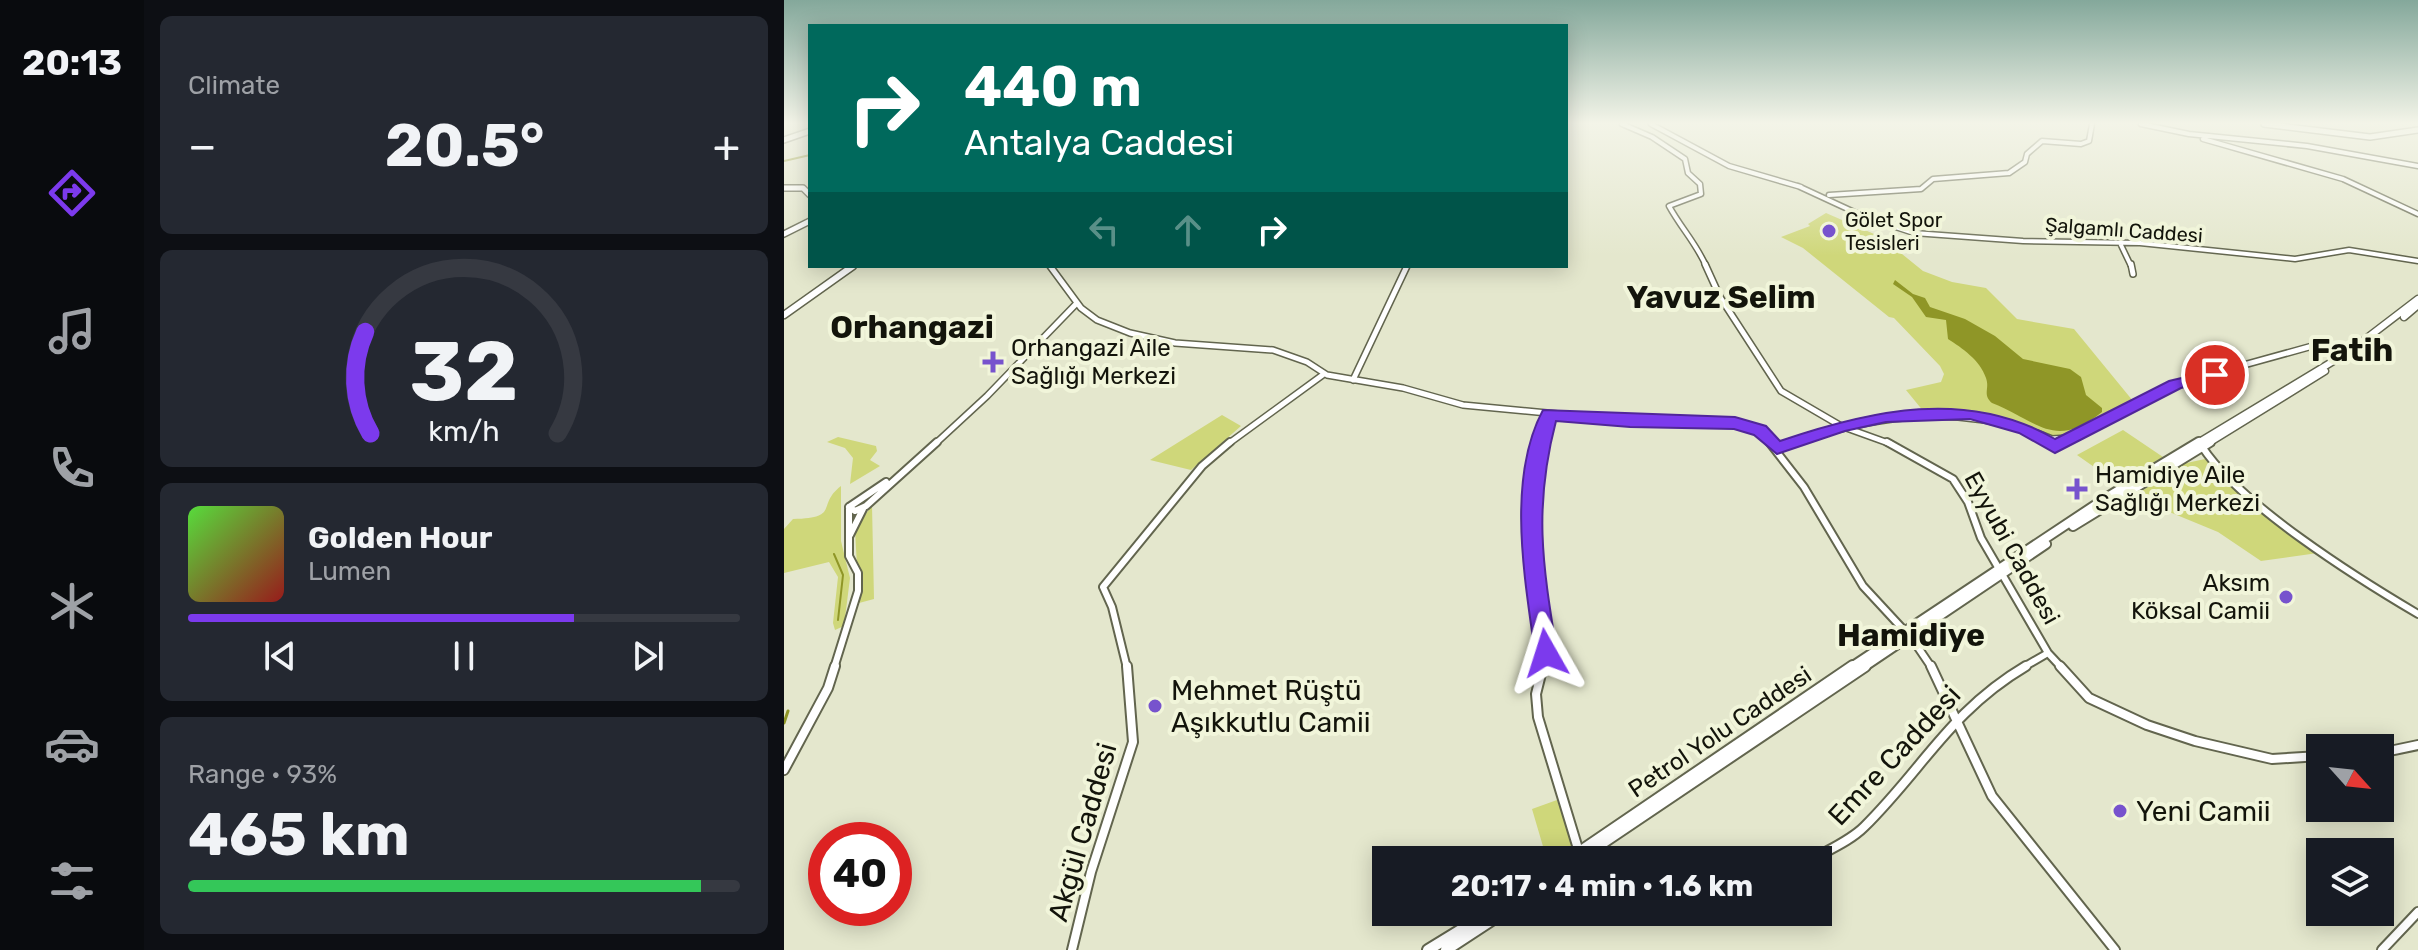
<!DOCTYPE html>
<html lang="en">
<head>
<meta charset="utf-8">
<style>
	body { margin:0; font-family:Rubik,sans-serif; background:#242831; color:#f1f3f6; height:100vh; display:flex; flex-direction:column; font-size:30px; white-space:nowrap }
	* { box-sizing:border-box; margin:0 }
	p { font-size:26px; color:#9ea1a6 }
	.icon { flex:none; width:44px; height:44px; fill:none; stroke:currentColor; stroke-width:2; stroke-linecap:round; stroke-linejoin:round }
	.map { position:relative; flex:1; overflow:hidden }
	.sheet { display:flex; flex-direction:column; gap:16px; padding:16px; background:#0d0f14; width:640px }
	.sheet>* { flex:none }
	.hud { position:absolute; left:24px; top:24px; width:760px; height:244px; border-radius:0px; box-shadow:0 4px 20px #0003; background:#00695c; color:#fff; overflow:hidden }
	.needle { width:52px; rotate:117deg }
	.tools { position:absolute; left:1522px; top:734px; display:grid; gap:16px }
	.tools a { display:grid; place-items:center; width:88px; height:88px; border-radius:0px; background:#171b24; box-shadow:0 4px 20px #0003; font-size:40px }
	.speed { position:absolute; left:24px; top:822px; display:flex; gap:16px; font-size:40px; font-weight:700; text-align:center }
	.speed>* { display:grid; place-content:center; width:104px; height:104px; border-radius:50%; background:#171b24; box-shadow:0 4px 20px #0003; line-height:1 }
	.speed .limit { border:12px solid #d22; background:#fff; color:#111 }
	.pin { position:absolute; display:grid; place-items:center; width:68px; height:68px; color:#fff; margin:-34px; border:4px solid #fff; border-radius:50%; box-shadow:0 2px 8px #0007 }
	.me { position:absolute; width:88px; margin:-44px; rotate:354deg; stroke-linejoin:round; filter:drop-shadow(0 0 6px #0008) }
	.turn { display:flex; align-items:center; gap:28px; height:168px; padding:0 24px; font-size:36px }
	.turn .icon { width:104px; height:104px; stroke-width:2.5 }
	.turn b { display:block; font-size:56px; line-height:68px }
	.lanes { display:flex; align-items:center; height:76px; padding:0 24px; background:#0003; justify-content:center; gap:40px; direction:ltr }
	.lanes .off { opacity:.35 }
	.big { font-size:60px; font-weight:700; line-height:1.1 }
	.sheet .card { flex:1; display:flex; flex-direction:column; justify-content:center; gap:12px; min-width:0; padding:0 28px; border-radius:12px; background:#242831 }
	.sheet .dial { align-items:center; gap:0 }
	.dial svg { height:208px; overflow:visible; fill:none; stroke:#363941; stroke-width:7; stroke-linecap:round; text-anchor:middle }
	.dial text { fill:#f1f3f6; stroke:none }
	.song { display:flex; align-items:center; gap:24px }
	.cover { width:96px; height:96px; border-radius:12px; background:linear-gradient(135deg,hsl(110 70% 55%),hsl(0 70% 35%)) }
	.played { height:8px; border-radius:4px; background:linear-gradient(90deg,#7c3aed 70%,#363941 70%) }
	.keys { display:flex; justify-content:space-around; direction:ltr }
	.heat { display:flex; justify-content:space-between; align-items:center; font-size:44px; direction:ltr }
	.charge { height:12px; border-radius:6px; background:linear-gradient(90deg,#34c759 93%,#363941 0) }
	.trip { position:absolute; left:588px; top:846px; width:460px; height:80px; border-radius:0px; background:#171b24; box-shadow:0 4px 20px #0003; font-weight:700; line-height:80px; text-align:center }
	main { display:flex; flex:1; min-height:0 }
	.tab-bar { display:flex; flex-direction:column; width:144px; justify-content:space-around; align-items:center; background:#090b0e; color:#9ea1a6 }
	.tab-bar .icon { width:56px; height:56px }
	.tab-bar .active { color:#7c3aed }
	.tab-bar b { font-size:36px; color:#f1f3f6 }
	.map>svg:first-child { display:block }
	.green { fill:#cfd77a }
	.water { fill:#8f9627 }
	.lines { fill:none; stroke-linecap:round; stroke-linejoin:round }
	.stream-far1 { stroke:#8f9627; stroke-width:2 }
	.stream { stroke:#8f9627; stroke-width:3 }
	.minor-far3-casing { stroke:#62654e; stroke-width:7 }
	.minor-far2-casing { stroke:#62654e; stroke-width:8 }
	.minor-far1-casing { stroke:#62654e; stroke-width:10 }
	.minor-casing { stroke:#62654e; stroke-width:12 }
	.major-far3-casing { stroke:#62654e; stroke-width:8 }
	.major-far2-casing { stroke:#62654e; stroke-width:9 }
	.major-far1-casing { stroke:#62654e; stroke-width:12 }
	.major-casing { stroke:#62654e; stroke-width:14 }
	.minor-far3 { stroke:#fff; stroke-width:4 }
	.minor-far2 { stroke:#fff; stroke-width:5 }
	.minor-far1 { stroke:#fff; stroke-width:6 }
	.minor { stroke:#fff; stroke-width:8 }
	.major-far3 { stroke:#fff; stroke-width:5 }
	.major-far2 { stroke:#fff; stroke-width:6 }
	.major-far1 { stroke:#fff; stroke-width:8 }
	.major { stroke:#fff; stroke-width:10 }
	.route { fill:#7c3aed; stroke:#51269a; stroke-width:2 }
	.poi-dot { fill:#7753cd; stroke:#f1f5da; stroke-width:3 }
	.labels { text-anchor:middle; stroke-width:8; stroke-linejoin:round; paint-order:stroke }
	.far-poi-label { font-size:20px; fill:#13140b; stroke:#f1f5da; text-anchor:start }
	.far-street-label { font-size:20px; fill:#13140b; stroke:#f1f5da }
	.poi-label { font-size:24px; fill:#13140b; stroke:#f1f5da; text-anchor:start }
	.street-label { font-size:24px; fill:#13140b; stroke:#f1f5da }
	.near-poi-label { font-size:28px; fill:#13140b; stroke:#f1f5da; text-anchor:start }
	.near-street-label { font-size:28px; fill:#13140b; stroke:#f1f5da }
	.district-label { font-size:32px; font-weight:bold; fill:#13140b; stroke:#f1f5da }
</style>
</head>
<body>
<main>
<nav class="tab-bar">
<b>20:13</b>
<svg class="icon active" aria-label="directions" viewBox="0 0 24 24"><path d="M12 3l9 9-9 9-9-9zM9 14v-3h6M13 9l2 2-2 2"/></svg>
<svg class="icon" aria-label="music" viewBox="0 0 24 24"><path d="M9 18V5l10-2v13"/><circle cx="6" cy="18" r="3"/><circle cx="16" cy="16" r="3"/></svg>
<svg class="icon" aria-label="phone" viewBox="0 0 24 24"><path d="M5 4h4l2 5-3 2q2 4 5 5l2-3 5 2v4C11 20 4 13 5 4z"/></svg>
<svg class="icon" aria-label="climate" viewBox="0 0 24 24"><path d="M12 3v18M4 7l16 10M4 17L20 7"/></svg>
<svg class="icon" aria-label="car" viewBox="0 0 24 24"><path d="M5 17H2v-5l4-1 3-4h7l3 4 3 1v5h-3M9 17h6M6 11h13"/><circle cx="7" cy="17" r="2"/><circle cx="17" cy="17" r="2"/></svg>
<svg class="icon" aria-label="filters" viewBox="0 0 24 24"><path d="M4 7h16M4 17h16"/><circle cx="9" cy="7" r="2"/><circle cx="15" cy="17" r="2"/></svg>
</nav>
<section class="sheet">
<div class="card"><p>Climate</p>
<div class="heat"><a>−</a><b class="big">20.5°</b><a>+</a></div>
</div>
<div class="card dial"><svg viewBox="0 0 100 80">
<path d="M14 69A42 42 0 1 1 86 69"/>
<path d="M14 69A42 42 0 0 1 12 30" stroke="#7c3aed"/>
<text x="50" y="56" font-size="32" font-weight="700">32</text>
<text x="50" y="72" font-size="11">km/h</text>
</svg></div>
<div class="card">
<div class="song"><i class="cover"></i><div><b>Golden Hour</b><p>Lumen</p></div></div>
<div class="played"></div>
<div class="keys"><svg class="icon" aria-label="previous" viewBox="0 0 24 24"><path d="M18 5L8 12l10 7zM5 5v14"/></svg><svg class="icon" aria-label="pause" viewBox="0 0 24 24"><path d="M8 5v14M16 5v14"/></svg><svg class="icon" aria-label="next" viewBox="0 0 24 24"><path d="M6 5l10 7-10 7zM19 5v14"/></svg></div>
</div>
<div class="card"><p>Range · 93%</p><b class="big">465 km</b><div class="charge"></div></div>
</section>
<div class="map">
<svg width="1634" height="950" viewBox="0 0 1634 950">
	<rect width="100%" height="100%" fill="#e4e7cd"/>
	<path class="green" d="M1042,213l55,24 42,34 29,11 34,6 31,31 57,10 59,72 -59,33 -13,3 -15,-2 -62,-23h-60l-18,-22 35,-8 3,-8 -4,-8 -46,-48 -5,-1 -86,-69 -22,-11 29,-11 -2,-2z
		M438,415l19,11 -50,44 -41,-10z
		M1339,430l40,27 -46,26 -40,-28z
		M54,437l38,9 1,5 -7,9 10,6 -30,18 3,-26 -8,-10 -18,-6z
		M1421,459l48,41 72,52 -64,9 -43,-29 -85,-35 49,-33z
		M57,486v55l9,37 -6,48 -9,4 -2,-7 5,-46 -9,-15 -45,11v-44l9,-10c48,-1 23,-14 48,-33z
		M88,505l2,94 -15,4 -4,-73z
		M773,800l19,48 -15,12h-14l-15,-51z"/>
	<path class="water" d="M1111,280l18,14 12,4 5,9 35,12 30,17 28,23 47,10 11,8 5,18 16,13v4c-48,39 -64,9 -110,-9 -10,-9 -2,-14 -6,-25 -6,-18 -24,-30 -38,-39l-2,-19 -20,-3 -14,-20 -19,-13z"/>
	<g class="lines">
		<path class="stream-far1" d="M0,161l26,-6
			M50,554l9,21 -5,45"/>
		<path class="stream" d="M0,723l4,-12"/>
		<g class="minor-far3-casing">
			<path id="minor-far3" d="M838,124l30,13 33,22 3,14 12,11 1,10 -32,12c12,22 27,37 37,60
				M867,124l78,42 72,21
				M1357,124l48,10 118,12 111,20
				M1419,139l140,40 75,35
				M1014,186l67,31 49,16 109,8 117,2 155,16 54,-9 69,11
				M1045,195l92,-6 12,-10 76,-6 16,-11 2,-8 15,-13 39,3 8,-3 3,-17
				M1336,243l11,23"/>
		</g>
		<g class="minor-far2-casing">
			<path id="minor-far2" d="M921,264l15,33 61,94 60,35 50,18
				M1347,264l2,10
				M266,266l31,42 16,12 33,13 45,10 98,7 34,12 20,13 76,13 60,17 167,16 105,2 25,7 11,14
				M569,380l54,-114
				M1241,429l24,15
				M1253,433l15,6 17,-1
				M151,444l52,-48 89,-92
				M444,444l96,-70
				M757,444l8,-30
				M1006,444c79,-27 155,-39 236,-14
				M1277,444l114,-60 141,-39 39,8"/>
		</g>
		<g class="minor-far1-casing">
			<path id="minor-far1" d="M758,442c-19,70 -7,140 4,211l-4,15
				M985,442l35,45 59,99 50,54 19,28
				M1103,442l66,37 15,23 13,36 67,115 14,15
				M1262,442l9,5 10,-5
				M993,448l19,-6
				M1419,448c38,57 154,130 215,166
				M65,507l6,4 11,-5 71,-64
				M65,507l37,-25
				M66,535l13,-26
				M50,668l24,-77v-18l-9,-17v-47
				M343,668l-15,-61 -9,-20 99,-121 28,-24
				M1238,668l26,-15"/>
		</g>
		<g class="minor-casing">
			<path id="minor" d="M759,666l-7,28 2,23 41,135
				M1147,666l61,130 123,154
				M1276,666l29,32 58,27 48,16 77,18 48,-3
				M1596,753l38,-8
				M0,770l44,-82 7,-22
				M1027,860c17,-10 39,-19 53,-33 59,-58 86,-116 162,-161
				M288,950l19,-78 42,-130 -6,-76
				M1598,950l36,-38"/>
		</g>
		<g class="major-far3-casing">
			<path id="major-far3" d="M1480,124l106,13 48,-7
				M0,140l26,-9
				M0,188h19l7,7
				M0,234l26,-13"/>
		</g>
		<g class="major-far2-casing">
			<path id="major-far2" d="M0,315l69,-49
				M1620,317l14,-12
				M1412,444l154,-93 68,-52
				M1423,444l118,-73"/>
		</g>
		<g class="major-far1-casing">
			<path id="major-far1" d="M1289,526l137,-84
				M1066,668l256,-170 93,-56
				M1078,668l184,-124"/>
		</g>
		<g class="major-casing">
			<path id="major" d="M784,860l285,-194
				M793,860l288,-194
				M644,950l62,-38
				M662,950l58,-38"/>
		</g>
		<use href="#minor-far3" class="minor-far3"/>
		<use href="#minor-far2" class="minor-far2"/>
		<use href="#minor-far1" class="minor-far1"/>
		<use href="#minor" class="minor"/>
		<use href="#major-far3" class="major-far3"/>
		<use href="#major-far2" class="major-far2"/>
		<use href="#major-far1" class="major-far1"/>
		<use href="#major" class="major"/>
	</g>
	<linearGradient id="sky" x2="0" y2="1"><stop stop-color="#84a89b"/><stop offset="0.48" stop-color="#f3f4e8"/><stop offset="1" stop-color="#f3f4e8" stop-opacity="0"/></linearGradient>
	<rect width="1634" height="256" fill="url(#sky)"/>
	<path class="route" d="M1431,370l6,1v7l-40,10 -126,65 -36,-20 -49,-14 -84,3 -41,9 -68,23 -23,-19 -20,-6 -104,-2 -74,-6c-23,88 -13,145 1,232l-3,7h-16l-3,-7c-10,-73 -29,-174 8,-243l192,7 31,9 14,15c91,-31 188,-53 275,-2l114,-58z"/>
	<g class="poi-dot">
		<circle cx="1045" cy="231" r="8"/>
		<path d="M205 350h8v8h8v8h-8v8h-8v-8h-8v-8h8z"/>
		<path d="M1289 477h8v8h8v8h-8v8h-8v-8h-8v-8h8z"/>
		<circle cx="1502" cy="597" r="8"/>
		<circle cx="371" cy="706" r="8"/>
		<circle cx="1336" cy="811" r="8"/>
	</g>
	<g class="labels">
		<g class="far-poi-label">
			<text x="1061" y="227">Gölet Spor<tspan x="1061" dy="23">Tesisleri</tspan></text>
		</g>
		<g class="far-street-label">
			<text transform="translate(1340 230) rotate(4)" y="7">Şalgamlı Caddesi</text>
		</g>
		<g class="poi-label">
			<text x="227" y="356">Orhangazi Aile<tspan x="227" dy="28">Sağlığı Merkezi</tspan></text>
			<text x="1311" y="483">Hamidiye Aile<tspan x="1311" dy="28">Sağlığı Merkezi</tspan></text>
			<text x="1486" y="591" text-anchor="end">Aksım<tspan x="1486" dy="28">Köksal Camii</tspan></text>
		</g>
		<g class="street-label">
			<text transform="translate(1228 548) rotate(61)" y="8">Eyyubi Caddesi</text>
			<text transform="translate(936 732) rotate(-34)" y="8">Petrol Yolu Caddesi</text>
		</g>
		<g class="near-poi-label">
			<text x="387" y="700">Mehmet Rüştü<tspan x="387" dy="32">Aşıkkutlu Camii</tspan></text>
			<text x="1352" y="821">Yeni Camii</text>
		</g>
		<g class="near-street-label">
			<text transform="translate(1110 755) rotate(-47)" y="10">Emre Caddesi</text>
			<text transform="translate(298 832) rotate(-74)" y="10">Akgül Caddesi</text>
		</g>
		<g class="district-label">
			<text x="937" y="308">Yavuz Selim</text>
			<text x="128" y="338">Orhangazi</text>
			<text x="1568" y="361">Fatih</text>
			<text x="1127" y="646">Hamidiye</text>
		</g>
	</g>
</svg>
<div class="tools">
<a><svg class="needle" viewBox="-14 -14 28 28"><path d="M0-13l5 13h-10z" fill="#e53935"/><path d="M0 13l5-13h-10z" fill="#9ea1a6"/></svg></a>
<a><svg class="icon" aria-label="layers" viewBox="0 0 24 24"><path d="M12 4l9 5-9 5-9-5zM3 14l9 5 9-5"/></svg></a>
</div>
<div class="speed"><div class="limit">40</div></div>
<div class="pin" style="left:1431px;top:375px;background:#d93025"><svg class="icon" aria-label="arrive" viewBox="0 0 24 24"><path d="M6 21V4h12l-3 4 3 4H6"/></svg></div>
<svg class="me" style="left:762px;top:653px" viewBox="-20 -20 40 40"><path d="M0-17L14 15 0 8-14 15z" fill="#7c3aed" stroke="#fff" stroke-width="4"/></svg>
<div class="trip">20:17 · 4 min · 1.6 km</div>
<div class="hud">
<div class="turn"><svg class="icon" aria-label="right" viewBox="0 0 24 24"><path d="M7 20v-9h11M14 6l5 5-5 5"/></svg><div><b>440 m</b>Antalya Caddesi</div></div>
<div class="lanes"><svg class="icon off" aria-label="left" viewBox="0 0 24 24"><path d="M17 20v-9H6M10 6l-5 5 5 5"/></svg><svg class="icon off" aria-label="ahead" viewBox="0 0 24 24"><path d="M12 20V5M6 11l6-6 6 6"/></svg><svg class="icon" aria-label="right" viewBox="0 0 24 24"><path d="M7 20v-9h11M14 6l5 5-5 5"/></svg></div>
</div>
</div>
</main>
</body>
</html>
